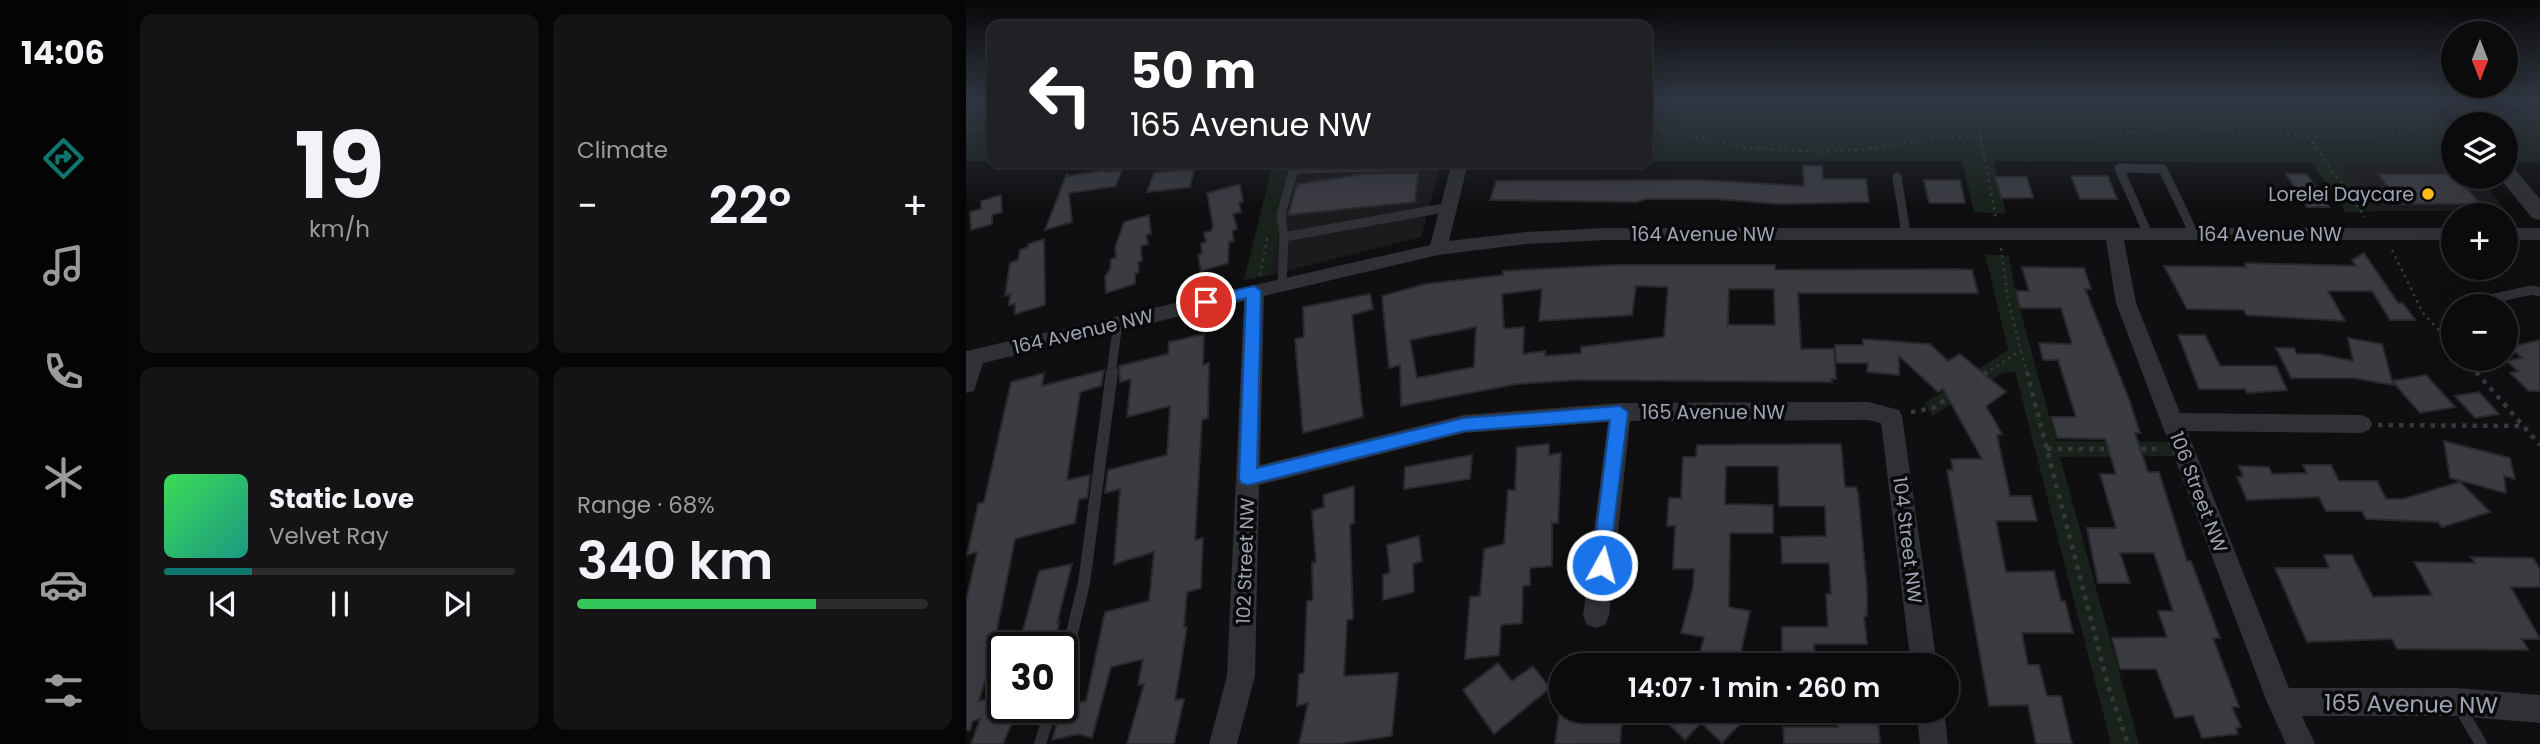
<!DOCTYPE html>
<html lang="en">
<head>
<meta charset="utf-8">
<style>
	body { margin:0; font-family:Poppins,sans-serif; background:#141416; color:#f1f3f6; height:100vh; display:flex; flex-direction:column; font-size:26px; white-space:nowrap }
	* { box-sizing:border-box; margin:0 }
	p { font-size:23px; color:#9a9b9d }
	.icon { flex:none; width:38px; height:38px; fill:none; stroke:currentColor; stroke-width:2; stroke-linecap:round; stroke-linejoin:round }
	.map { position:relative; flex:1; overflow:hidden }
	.sheet { display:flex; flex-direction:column; gap:14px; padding:14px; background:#060607; width:840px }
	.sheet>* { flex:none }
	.guide { position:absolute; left:21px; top:21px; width:665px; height:147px; border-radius:14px; box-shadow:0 7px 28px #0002,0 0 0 2px #2b2b2e; background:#202124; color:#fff; overflow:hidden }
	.needle { width:46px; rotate:180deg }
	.tools { position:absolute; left:1475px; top:21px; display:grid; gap:14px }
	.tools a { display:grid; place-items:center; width:77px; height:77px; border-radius:50%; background:#0b0b0d; box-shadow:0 7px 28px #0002,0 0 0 2px #2b2b2e; font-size:35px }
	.speed { position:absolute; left:21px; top:632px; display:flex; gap:14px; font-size:35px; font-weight:700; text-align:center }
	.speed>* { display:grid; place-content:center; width:91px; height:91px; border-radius:50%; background:#0b0b0d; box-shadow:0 7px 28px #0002,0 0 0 2px #2b2b2e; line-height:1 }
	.speed .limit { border:4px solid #111; border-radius:10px; background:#fff; color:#111 }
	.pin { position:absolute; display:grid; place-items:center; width:60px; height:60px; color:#fff; margin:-30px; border:4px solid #fff; border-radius:50%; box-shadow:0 2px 7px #0007 }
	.me { position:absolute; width:77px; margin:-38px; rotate:7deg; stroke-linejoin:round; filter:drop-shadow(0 0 5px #0008) }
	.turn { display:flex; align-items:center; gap:24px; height:147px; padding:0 28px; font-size:32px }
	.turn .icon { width:91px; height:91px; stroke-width:2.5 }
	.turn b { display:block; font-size:49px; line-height:60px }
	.big { font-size:52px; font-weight:600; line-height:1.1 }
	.sheet .tile { flex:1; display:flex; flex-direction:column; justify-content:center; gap:10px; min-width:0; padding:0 24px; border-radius:14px; background:#141416 }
	.sheet .dial { align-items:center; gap:0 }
	.dial b { font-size:91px; line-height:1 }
	.song { display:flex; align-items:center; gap:21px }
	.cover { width:84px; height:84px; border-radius:10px; background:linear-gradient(135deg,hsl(130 70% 55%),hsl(170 70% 35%)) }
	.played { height:7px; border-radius:4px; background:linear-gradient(90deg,#0f766e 25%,#2b2b2e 25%) }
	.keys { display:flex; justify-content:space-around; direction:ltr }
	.heat { display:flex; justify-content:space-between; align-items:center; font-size:38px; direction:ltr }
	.charge { height:10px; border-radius:5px; background:linear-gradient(90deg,#34c759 68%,#2b2b2e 0) }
	.sheet .tiles { flex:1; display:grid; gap:14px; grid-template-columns:repeat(2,1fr) }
	.trip { position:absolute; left:583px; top:653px; width:410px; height:70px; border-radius:35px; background:#0b0b0d; box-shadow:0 7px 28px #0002,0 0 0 2px #2b2b2e; font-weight:600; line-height:70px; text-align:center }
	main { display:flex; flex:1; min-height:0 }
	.dock { display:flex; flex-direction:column; width:126px; justify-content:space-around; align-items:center; background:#040405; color:#9a9b9d }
	.dock .icon { width:49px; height:49px }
	.dock .current { color:#0f766e }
	.dock b { font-size:32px; color:#f1f3f6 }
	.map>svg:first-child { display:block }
	.built { fill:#1b1b1e }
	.green { fill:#19211b }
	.building { fill:#3b3c42; stroke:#29292d; stroke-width:2; fill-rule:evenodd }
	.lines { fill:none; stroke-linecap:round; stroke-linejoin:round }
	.path-far1 { stroke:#36383d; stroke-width:2.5; stroke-dasharray:2.5 4.5; stroke-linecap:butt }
	.path { stroke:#36383d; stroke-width:4.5; stroke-dasharray:4.5 6; stroke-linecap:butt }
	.service-far1 { stroke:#303136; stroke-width:9 }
	.service { stroke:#303136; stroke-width:12 }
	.minor { fill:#303136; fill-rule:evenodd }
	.tertiary { fill:#303136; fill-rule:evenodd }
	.route { fill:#1a73e8; stroke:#114b97; stroke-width:2 }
	.poi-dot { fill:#ffbc19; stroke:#0a0a0c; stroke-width:2.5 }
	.labels { text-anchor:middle; stroke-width:7; stroke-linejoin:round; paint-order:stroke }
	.poi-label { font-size:19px; fill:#9fa4b4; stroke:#0a0a0c; text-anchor:end }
	.street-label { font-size:19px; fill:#9fa4b4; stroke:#0a0a0c }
	.near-street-label { font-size:23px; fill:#9fa4b4; stroke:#0a0a0c }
</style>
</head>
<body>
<main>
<nav class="dock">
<b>14:06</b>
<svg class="icon current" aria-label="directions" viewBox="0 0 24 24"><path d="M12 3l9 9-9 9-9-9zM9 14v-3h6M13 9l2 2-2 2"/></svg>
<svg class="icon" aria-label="music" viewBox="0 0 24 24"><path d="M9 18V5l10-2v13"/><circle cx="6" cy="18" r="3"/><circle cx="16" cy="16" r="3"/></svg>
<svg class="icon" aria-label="phone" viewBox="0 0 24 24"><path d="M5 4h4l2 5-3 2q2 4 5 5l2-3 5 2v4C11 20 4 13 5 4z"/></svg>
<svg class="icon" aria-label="climate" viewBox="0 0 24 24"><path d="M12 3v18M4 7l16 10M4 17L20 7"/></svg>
<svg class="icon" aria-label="car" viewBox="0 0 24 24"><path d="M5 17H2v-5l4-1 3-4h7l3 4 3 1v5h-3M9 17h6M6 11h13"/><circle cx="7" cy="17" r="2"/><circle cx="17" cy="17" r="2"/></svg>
<svg class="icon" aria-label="filters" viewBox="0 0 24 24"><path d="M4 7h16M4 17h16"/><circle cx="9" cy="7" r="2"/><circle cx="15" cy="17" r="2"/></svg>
</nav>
<section class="sheet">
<div class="tiles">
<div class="tile dial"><b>19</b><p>km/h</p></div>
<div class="tile"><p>Climate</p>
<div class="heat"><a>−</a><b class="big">22°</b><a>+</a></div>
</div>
<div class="tile">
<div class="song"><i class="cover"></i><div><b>Static Love</b><p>Velvet Ray</p></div></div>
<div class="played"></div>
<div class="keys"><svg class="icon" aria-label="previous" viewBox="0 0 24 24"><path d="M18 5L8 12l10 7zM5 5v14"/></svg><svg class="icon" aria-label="pause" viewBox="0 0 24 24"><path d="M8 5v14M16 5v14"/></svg><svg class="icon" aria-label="next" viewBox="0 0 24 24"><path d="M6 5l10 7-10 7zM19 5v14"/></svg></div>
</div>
<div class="tile"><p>Range · 68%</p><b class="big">340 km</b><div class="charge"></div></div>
</div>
</section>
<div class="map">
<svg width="1574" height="744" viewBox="0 0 1574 744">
	<rect width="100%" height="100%" fill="#0f0f11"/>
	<path class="built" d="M681,100h140l1,14 -141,-2z
		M1022,100h450l1,10 -450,-4z
		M328,163h147l-20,74 -151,38z
		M1374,163h113l1,14h26l26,34h-131z"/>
	<path class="green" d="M821,100h201l2,6 449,4 14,25v28h-112l34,48 -29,2 -35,-51 -317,-1 12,53 -32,-2 -12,-51h-315v-49l140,2z
		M0,110h26v51h-26z
		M1520,112h54v50h-25l-9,-15v-23h-13z
		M307,163h21l-24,112 -26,5z
		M1019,254l24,2 7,39 40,146 114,1 6,14 -116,1 79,287h-28l-96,-372 -12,1 -71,43 -7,-13 83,-53z"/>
	<path class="building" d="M837,166h19l1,13h43l3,23 -88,2 -66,-5h-69l-9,3 -147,-2 6,-19 205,-1 103,6z
		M141,170l-1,2 16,-2 -6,16 -47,7 3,29 -27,8 22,-57v3z
		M214,170h14l-4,17 -43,5 7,-19z
		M452,173l-3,29 -127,13 9,-31 67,-10z
		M1320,174h21l22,33h-22z
		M1412,174h76l27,30h-81z
		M1105,176h37l9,23h-37z
		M1029,177h32l6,21h-32z
		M958,180h36l5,23h-36z
		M274,184l3,18 -4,1 2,9 -8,2 4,15 -5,2 2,10 -5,1 -1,21 -27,8 -3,-16 4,-1 -1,-10 5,-2 -2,-9 7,-2 2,-5 -6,-33z
		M35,195l1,17 -10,3v9l-21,6 -1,-18 11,-3v-8z
		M183,215l2,19 -5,1 2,9 -7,2 1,15 -4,1 1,10 -4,2v10l-29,9 -1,-17 5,-6 1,-11 5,-1 -1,-10 9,-26z
		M78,239l1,66 -30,9v-10l-6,1 1,-11 -5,2 5,-33 8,-3 2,-10 8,-3v-3z
		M1398,253l34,50h5l12,17h-25l-18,-29h-44l17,30 -99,-6 -2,-5 -57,-1 -23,-43 82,1 -1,-4 111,3 -4,-6z
		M649,265h160v5l183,-1 14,1 6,23h-180l3,56h33l2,30h-5l1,3 -256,-2 -59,4 -116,22 -1,-41 -11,3 -7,-72 43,-12 78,-9v-4zM670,286l32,1 -4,50 -83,10v6l-36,3v-5l-22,3 1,-27 -20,2 -2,-35 40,-5 -3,32 93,-6zM763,289h45l1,36h-47zM510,327l-2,40 -57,11 -7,-38z
		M1056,267l62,1 7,21h-6l44,110 11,34h-5l13,39h11l28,89h4l29,77h-7l26,69h-7l9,20 -5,1 2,6 -36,4 -9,-23 -18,3 -19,-49h-36l-8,-31 55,-1 -9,-26h15l-19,-58h-34l10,30h-32l-11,-55h29l-16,-54h16l-11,-35 -48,-1 -6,-21h25l-18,-57h-15l-4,-17 33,1 -11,-36h-41l-4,-17h13z
		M404,294l3,15 -21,6 11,102 -60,16 -8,-94 9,-2 -1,-30z
		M238,334l-1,31 6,-2 -1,55 -6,2 -7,120 8,-2 -2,50 -14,4 -3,35h3l-12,73 9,-1 -10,45h-47l17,-60 -6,1 5,-26 -32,8 -19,71 -13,-4 -27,6 10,-34 24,-5 19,-89 44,-11 5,-49 -40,12 6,-75 -15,4 3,-23 59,-15 3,-49 -43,11 4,-38 -11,3 -1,-16 49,-12 1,-12z
		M1212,335h27l15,31h56l11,24 -40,3 -2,-4h-46z
		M1382,338l34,6 11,41 -40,-7h-62l-15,-30h18l3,6h21l35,7z
		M897,339l67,5 18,17 12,-7 46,38 -20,14 16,28 -5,1 13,61h21l6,25h-41l10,51 48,-1 7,30h4l8,32h-51l6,32h11l8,31h14l11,48h-36l-8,-39 -39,1 -42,-236h6l-2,-11h31l-39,-70 -5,3 -39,-36v19l-32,-3 1,-9h-32l-1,-18h28z
		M1574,340v51h-11l-19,-18 8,-2 -11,-10 15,-3 -12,-11z
		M138,370l-3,16 -21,6 -13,88 23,-5 -3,23 -8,1 -4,24 -60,16 -25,125 -11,37 24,-5v11h14l-5,16 -9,21h-32l9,-25 -7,2 -3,10 -4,-1v-129l11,-49 -10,3 11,-51 6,-2 27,-120 33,-9 -2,13z
		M1460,375l29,32 -35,6 -28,-32z
		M1513,392l20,22 -24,4 -20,-22z
		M1478,441l66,17 5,21 -11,-3 2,17 -56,-15z
		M583,444v11l12,-2 -3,70h-6v43l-22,2v17l-7,1 -1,37 -21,2 -2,30 -34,4 5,-62 10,-1 4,-47 20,-5 4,-54h7l2,-43z
		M875,444l4,43h11l2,5 9,98v26h-3l3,28h-53l1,21h-33v-38h46l-2,-33h5l-2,-31h-47l-1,-26 45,-1 -1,-30h-46l-1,-40h-52l-1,38 48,1v28h-43l-1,74 21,4 -11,50 -39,-8 4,-16 -23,-4 12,-46 1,-18h-21l2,-43h-8l2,-28h12l2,-41h13l1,-12z
		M506,455l-2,24 -66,10 1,-22z
		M1337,465h28l8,16h38l9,18h17l57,-17 30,30 -48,15 -4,-5 -72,-3 -4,-8h-36l-7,-14 -72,3 -10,-23h6l-4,-11 30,1 3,7 35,-1z
		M388,486v37l-4,1 3,95 -6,1 -3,56 54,-3 -6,63 -54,8h-39l9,-41 -11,3 2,-32 5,-1 3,-72 6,-1 -1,-37 4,-1 -4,-51 12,-4 -1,-12z
		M453,536l3,25 -9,3 1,28 -31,8v-25l7,-2 -3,-28z
		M1358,555h28l21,42 59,-2 -18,-33 61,1 -4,-6 62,1 7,11v18h-29l29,52h-18l6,11 -131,-1 -5,-10 -85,3 -32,-74h54z
		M106,564l-15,59 2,-1 -4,26h-37l21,-77z
		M532,663l14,18 21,-15 17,22 -56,46 -31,-44z
		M595,699v11h62l-3,34h-65z
		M689,710h83l8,8 -24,25 -21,-20 -16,17z
		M871,710h40l3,34h-96l-1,-17h55z"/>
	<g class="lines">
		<path class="path-far1" d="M999,100l13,24 18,95
			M1529,119l45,1
			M681,127l104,21 71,4 45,-3 72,-12 157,-1 84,-9 128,9h66l29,-3 42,-18 7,1
			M0,130l26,-3
			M1342,136l57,81
			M1035,248l7,51 19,75
			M1426,250l31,63 31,34
			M294,275l8,-41
			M1498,359l13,15
			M1019,374l36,-24"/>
		<path class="path" d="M1061,372l82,317 19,55
			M1510,372l64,73
			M945,412l22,-4 54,-36
			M1412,425l145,1
			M1081,449h116"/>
		<path class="service-far1" d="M931,177l9,56
			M1182,234l-29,-66 44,1 31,65
			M318,237l-3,-22 12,-43 8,-3 158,-4
			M316,285l2,-48 165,-30
			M1494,306l71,-16 9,2
			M145,374l7,-51"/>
		<path class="service" d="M96,674l22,-91 28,-211
			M1492,704l23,40
			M74,744l12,-37"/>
		<path class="minor" d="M486,163h16l-19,78 77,-9 80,-4h848v12h-330l12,63 44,110 181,2 8,3 3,6 -3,6 -8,3 -174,-2 102,257h168l83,7v28l-83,-7h-155l13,28h-29l-19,-42 -151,-399 -10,-63h-500l-80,4 -88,11 -174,41 -4,169 204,-50 156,-12 248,-1 31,8 3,6 35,249h-26l-30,-242 -13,-3 -238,1 -21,195 -4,9 -9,3 -9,-3 -4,-9 25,-194 -144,11 -205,52 -4,191 -18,68h-28l18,-68 17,-375 -261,62 -9,28 -8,2v-42l464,-106z
			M1540,228h34v12h-34z
			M950,710h28l4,34h-28z"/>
		<path class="tertiary" d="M1490,100h19l10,24h-20z
			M1540,165l7,2 27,32v21l-8,-2 -33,-41h7z"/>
	</g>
	<linearGradient id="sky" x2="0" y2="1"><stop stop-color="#080809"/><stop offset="0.49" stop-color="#313743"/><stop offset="1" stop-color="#313743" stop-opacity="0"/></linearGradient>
	<rect width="1574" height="205" fill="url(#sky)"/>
	<path class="route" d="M288,286l7,5 -4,177 207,-50 156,-12 8,6 -20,159 -6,3 -7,-3 -3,-6 18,-145 -146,11 -216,54 -7,-2 -2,-5 7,-180 -40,10 -7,-6 7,-5z"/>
	<circle class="poi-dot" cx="1462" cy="194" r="7"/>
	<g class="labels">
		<g class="poi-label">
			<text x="1448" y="201">Lorelei Daycare</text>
		</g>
		<g class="street-label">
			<text x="737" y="241">164 Avenue NW</text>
			<text x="1304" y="241">164 Avenue NW</text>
			<text transform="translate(117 331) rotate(-13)" y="7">164 Avenue NW</text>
			<text x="747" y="419">165 Avenue NW</text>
			<text transform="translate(1233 492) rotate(69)" y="7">106 Street NW</text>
			<text transform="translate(942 540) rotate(83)" y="7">104 Street NW</text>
			<text transform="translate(279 561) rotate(-88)" y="7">102 Street NW</text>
		</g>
		<g class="near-street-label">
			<text transform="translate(1445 704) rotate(1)" y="8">165 Avenue NW</text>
		</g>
	</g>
</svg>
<div class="tools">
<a><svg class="needle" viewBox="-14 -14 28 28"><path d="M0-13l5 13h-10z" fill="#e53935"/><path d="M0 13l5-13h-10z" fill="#9a9b9d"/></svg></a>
<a><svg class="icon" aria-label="layers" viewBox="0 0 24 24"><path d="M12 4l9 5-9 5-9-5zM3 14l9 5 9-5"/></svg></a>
<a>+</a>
<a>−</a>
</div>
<div class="speed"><div class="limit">30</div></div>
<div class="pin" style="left:240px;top:302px;background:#d93025"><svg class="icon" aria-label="arrive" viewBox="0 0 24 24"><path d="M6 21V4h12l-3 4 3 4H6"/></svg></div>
<svg class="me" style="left:636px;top:565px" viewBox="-20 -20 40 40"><circle r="17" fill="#1a73e8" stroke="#fff" stroke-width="3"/><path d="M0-11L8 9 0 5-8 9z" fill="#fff"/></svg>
<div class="trip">14:07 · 1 min · 260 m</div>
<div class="guide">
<div class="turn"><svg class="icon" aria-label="left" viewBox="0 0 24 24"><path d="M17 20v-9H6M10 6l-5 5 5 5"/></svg><div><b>50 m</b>165 Avenue NW</div></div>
</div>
</div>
</main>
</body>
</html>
